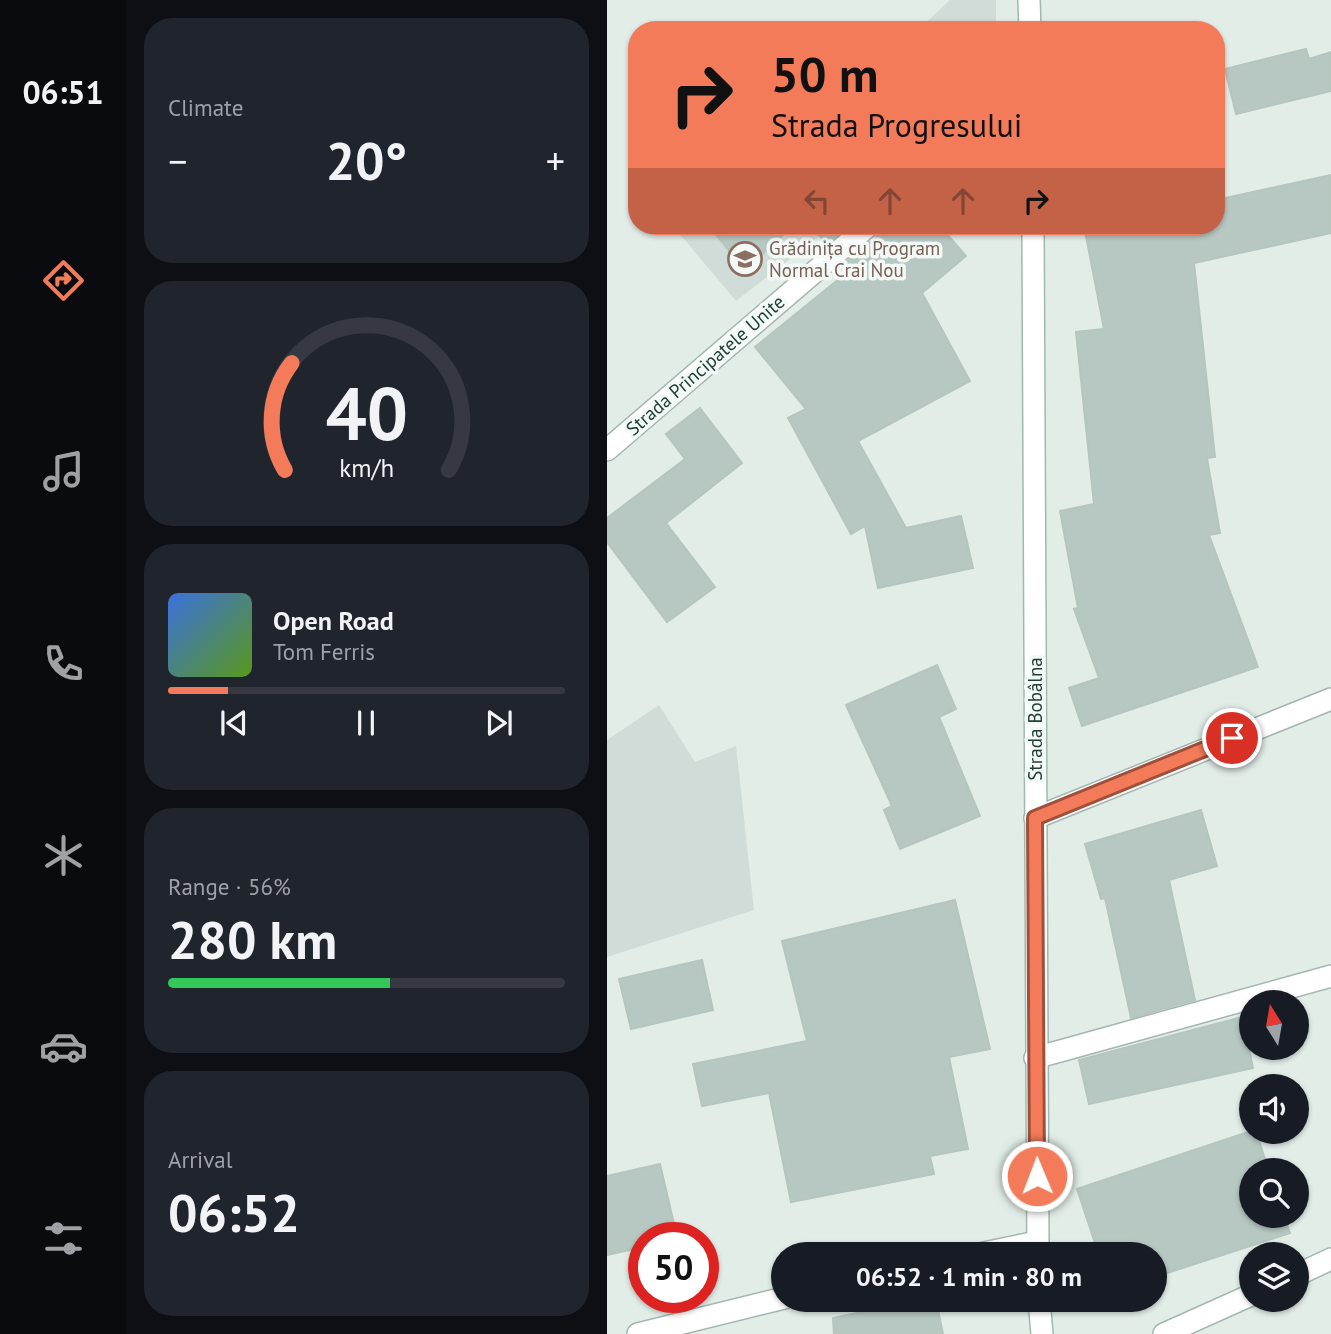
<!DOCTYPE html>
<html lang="en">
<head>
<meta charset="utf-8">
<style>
	body { margin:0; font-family:"PT Sans",sans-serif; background:#20242c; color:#f1f3f6; height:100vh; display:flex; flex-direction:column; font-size:26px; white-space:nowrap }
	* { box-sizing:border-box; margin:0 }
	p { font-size:23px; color:#9ea1a6 }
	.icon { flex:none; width:38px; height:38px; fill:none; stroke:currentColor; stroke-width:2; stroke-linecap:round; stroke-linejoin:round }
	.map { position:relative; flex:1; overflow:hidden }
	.drawer { display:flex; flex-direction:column; gap:18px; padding:18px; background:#0d0f14; width:481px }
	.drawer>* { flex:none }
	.top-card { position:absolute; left:21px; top:21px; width:597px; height:214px; border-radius:28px; box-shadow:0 2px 5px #0004; background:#f47b59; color:#111; overflow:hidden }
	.needle { width:46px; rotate:349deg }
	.fabs { position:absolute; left:632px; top:990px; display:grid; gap:14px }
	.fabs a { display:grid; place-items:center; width:70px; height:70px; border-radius:50%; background:#171b24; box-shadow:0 2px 5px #0004; font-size:35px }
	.speed { position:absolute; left:21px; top:1222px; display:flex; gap:14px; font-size:35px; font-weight:700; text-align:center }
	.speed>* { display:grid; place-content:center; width:91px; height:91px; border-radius:50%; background:#171b24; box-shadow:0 2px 5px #0004; line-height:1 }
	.speed .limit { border:10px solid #d22; background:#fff; color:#111 }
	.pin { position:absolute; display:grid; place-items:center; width:60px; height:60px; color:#fff; margin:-30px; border:4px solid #fff; border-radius:50%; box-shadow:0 2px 7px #0007 }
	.me { position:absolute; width:77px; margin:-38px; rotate:359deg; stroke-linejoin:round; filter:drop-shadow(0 0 5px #0008) }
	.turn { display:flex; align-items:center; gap:24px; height:147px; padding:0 28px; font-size:32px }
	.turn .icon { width:91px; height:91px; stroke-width:2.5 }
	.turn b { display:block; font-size:49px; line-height:60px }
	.lanes { display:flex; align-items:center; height:66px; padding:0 28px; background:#0003; justify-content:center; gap:35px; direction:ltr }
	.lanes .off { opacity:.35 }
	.big { font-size:52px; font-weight:600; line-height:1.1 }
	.drawer .card { flex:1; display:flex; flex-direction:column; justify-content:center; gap:10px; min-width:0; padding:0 24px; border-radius:28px; background:#20242c }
	.drawer .dial { align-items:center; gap:0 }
	.dial svg { height:182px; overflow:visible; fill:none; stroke:#363941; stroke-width:7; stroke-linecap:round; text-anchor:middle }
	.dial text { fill:#f1f3f6; stroke:none }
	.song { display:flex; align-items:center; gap:21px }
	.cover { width:84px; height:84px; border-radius:10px; background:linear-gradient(135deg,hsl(220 70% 55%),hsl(90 70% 35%)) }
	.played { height:7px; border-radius:4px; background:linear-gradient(90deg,#f47b59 15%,#363941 15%) }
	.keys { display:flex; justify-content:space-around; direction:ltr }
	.heat { display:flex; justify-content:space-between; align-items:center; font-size:38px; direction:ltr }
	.charge { height:10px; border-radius:5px; background:linear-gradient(90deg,#34c759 56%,#363941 0) }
	.trip { position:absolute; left:164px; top:1242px; width:396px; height:70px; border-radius:35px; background:#171b24; box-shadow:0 2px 5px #0004; font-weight:600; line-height:70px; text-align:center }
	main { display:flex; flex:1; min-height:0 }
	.tab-bar { display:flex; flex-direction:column; width:126px; justify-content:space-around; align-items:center; background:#090b0e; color:#9ea1a6 }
	.tab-bar .icon { width:49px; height:49px }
	.tab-bar .active { color:#f47b59 }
	.tab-bar b { font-size:32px; color:#f1f3f6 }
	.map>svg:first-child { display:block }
	.built { fill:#d0dcd7 }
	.building { fill:#b7c7c1; stroke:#b4c6be; stroke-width:2 }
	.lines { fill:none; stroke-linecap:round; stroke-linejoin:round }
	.service-casing { stroke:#a5b5af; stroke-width:24 }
	.minor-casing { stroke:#a5b5af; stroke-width:24 }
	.secondary-casing { stroke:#a0b9af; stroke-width:24 }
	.service { stroke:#fff; stroke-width:21 }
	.minor { stroke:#fff; stroke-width:21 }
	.secondary { stroke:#fff; stroke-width:21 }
	.route-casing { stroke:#9f503a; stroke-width:18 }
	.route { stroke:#f47b59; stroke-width:12 }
	.labels { text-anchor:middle; stroke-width:7; stroke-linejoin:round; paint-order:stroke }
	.education-label { font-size:19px; fill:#785e54; stroke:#f3f9f6; text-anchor:start }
	.street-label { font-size:19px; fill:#223e36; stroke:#f3f9f6 }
</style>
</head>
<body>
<main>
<nav class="tab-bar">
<b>06:51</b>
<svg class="icon active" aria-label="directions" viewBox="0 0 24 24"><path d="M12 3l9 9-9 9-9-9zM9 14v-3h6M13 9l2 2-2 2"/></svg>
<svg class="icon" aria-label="music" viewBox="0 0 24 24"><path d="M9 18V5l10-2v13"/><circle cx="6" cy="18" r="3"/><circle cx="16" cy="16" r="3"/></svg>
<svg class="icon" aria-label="phone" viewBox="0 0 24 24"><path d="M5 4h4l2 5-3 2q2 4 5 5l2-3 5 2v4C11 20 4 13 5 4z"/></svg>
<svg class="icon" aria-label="climate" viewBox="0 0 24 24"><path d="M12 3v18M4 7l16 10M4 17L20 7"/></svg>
<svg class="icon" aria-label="car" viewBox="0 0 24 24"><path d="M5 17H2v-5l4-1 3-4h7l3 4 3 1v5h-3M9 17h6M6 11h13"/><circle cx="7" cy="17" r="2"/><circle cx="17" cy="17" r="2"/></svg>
<svg class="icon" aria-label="filters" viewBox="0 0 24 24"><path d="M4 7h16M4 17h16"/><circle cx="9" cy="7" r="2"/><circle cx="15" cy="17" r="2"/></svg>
</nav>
<section class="drawer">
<div class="card"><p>Climate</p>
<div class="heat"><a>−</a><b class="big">20°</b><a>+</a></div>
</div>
<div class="card dial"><svg viewBox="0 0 100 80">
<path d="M14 69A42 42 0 1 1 86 69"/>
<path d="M14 69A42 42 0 0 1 17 22" stroke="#f47b59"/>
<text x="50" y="56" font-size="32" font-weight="700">40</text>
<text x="50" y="72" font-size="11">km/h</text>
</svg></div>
<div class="card">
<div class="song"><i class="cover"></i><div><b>Open Road</b><p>Tom Ferris</p></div></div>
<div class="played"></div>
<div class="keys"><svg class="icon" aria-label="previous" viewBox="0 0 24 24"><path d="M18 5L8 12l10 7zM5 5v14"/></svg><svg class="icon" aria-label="pause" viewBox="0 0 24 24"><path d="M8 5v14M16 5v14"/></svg><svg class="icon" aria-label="next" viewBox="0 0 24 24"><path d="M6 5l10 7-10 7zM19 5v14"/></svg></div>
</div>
<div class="card"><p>Range · 56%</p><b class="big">280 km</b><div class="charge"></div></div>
<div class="card"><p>Arrival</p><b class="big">06:52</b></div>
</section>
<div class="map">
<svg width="724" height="1334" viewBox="0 0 724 1334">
	<rect width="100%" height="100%" fill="#e2ede8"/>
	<path class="built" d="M343,0h46v30h-78z
		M66,226h159l-96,75z
		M52,705l36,57 41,-16 18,164 -147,47v-217z"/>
	<path class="building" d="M699,49l3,10 22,-7v39l-95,23 -11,-45z
		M724,175v58l-137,30 21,194 -8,1 13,75 -11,2 49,132 -176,59 -13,-38 30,-10 -25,-69 4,-1 -18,-97 34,-7 -18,-172 28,-3 -20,-103h132v-26z
		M102,226h84l-48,44z
		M204,226h37l-21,18z
		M274,226h59l26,30 -44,37 48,88 -112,60 48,87 55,-12 12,52 -95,20 -13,-62 -14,8 -63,-116 18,-9 -51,-62 95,-77 -6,-6 33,-28z
		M93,408l42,55 -76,60 49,64 -48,35 -60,-80v-24l78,-59 -19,-25z
		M330,665l19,44 -17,8 41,99 -80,33 -16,-39 8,-4 -46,-101z
		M594,810l16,56 -48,14 26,120 -64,18 -26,-120 -4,1 -16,-55z
		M348,900l35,149 -41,8 19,92 -38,7 4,18 -143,28 -22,-109 -67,13 -9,-42 114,-23 -25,-100z
		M95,960l11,50 -82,19 -12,-50z
		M635,1017l11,51 -164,36 -10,-44z
		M644,1131l5,1 13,39h-18v45h33l6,17 -135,44v-22h-56l-22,-66z
		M53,1164l17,73h-33v10l-37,8v-79z
		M310,1300h19l7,34h-109l-1,-16z"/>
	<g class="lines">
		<g class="service-casing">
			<path id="service" d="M367,1255l63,-13
				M31,1334l146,-36"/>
		</g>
		<g class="minor-casing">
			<path id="minor" d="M0,450l261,-224
				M428,818l296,-119
				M428,1058l296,-82
				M690,1275l34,-16
				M557,1334l87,-39"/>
		</g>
		<g class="secondary-casing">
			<path id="secondary" d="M422,0l1,30
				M426,226l5,1029
				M432,1300l3,34"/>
		</g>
		<use href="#service" class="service"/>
		<use href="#minor" class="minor"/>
		<use href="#secondary" class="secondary"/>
	</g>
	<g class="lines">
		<g class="route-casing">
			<path id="route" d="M430,1176l-2,-358 197,-80"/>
		</g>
		<use href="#route" class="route"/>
	</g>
	<defs>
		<g id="school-ring" transform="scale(1.75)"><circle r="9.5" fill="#f3f9f6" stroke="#8d6e63" stroke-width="1.5"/><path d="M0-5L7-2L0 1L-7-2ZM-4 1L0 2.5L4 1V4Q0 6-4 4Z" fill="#8d6e63"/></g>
	</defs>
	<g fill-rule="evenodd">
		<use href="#school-ring" x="138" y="259"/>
	</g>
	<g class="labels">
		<g class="education-label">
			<text x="162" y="255">Grădinița cu Program<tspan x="162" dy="22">Normal Crai Nou</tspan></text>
		</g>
		<g class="street-label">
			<text transform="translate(98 365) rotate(-41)" y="7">Strada Principatele Unite</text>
			<text transform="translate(428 719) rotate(-90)" y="7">Strada Bobâlna</text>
		</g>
	</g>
</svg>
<div class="fabs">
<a><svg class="needle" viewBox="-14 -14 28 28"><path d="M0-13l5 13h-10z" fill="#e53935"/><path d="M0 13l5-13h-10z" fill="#9ea1a6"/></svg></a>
<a><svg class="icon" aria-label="sound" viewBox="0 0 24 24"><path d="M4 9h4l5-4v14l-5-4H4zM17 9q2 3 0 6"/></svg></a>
<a><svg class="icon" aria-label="search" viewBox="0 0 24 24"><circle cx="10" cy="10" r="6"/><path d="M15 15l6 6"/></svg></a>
<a><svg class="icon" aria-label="layers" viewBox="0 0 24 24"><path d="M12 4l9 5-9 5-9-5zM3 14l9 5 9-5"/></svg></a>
</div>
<div class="speed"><div class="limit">50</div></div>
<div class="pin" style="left:625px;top:738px;background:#d93025"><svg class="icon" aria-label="arrive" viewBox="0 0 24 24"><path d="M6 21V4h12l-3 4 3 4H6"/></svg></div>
<svg class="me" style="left:430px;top:1176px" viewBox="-20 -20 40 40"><circle r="17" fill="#f47b59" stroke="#fff" stroke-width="3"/><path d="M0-11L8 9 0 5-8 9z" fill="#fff"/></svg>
<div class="trip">06:52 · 1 min · 80 m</div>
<div class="top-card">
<div class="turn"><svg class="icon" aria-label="right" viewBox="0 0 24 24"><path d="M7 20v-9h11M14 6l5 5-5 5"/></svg><div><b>50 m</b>Strada Progresului</div></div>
<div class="lanes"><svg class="icon off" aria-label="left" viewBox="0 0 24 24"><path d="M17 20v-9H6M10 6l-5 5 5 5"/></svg><svg class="icon off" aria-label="ahead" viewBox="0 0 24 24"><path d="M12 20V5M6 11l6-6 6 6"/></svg><svg class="icon off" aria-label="ahead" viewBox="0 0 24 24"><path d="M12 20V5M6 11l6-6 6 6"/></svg><svg class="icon" aria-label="right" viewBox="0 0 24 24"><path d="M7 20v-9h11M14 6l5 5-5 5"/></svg></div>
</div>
</div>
</main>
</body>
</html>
